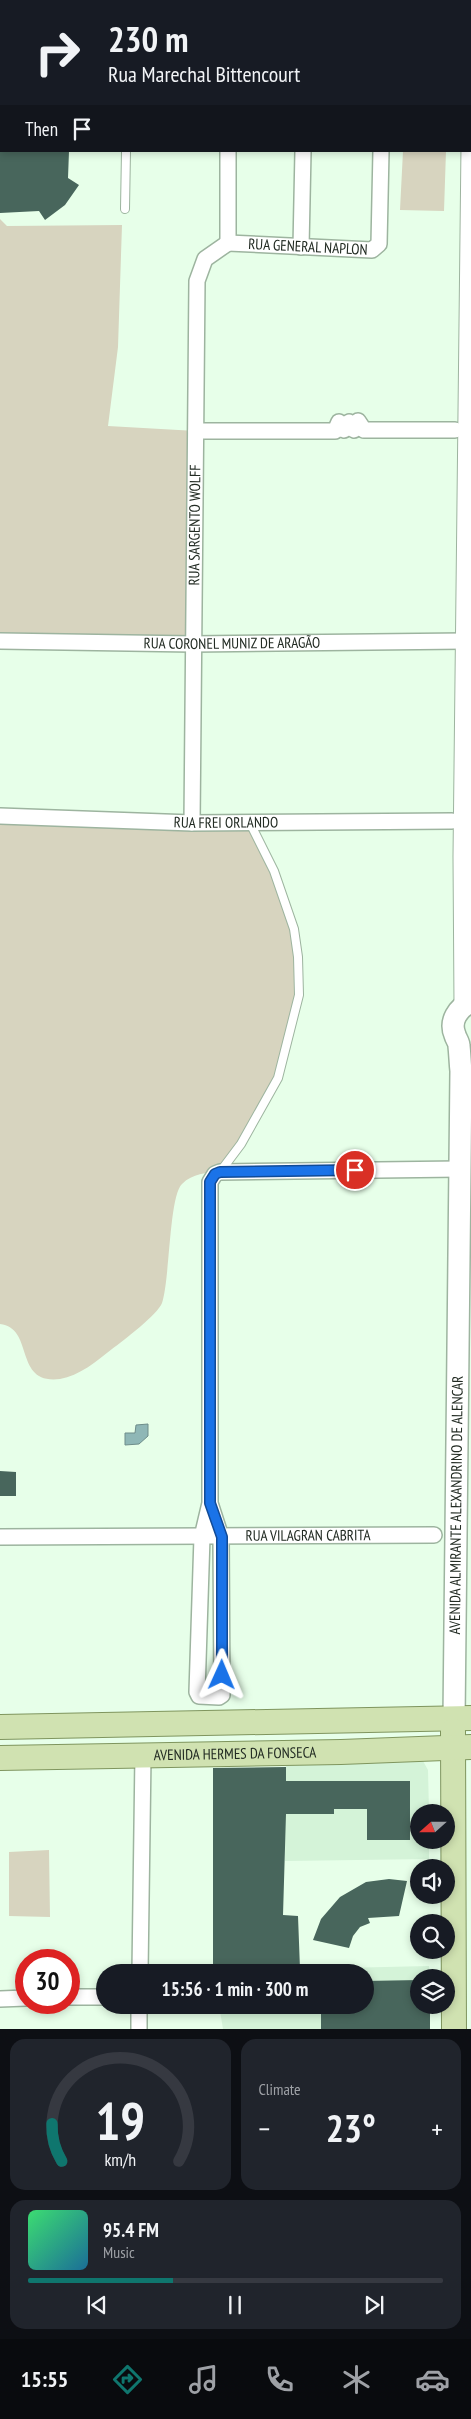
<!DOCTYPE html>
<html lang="en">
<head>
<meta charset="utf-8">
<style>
	body { margin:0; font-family:"PT Sans Narrow",sans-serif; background:#20242c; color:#f1f3f6; height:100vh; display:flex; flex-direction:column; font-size:19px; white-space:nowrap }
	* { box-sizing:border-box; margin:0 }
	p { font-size:16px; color:#9ea1a6 }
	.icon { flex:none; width:28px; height:28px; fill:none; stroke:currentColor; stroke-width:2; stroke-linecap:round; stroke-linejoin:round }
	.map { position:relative; height:2029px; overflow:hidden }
	.drawer { display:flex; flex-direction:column; gap:10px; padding:10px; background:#0d0f14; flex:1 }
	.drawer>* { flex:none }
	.banner { position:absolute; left:0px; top:0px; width:471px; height:152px; box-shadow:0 2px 8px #0003; background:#171b24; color:#f1f3f6; overflow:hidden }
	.needle { width:32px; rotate:249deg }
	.tools { position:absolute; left:410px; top:1804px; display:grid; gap:10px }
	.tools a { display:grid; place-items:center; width:45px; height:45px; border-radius:50%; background:#171b24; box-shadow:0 2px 8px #0003; font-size:25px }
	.speed { position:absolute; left:15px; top:1949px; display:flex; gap:10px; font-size:25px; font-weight:700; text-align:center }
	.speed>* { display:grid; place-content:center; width:65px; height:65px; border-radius:50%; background:#171b24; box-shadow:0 2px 8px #0003; line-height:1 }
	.speed .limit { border:8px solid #d22; background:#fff; color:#111 }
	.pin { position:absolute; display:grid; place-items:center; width:42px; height:42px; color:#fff; margin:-21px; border:2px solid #fff; border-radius:50%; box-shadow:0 1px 5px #0007 }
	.me { position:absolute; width:55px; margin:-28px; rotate:1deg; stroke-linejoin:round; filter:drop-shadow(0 0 4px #0008) }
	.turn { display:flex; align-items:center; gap:18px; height:105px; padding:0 25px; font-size:22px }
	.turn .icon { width:65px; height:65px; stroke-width:2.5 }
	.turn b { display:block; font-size:35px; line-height:42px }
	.then { display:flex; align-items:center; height:48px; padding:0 25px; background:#0003; gap:10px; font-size:19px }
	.big { font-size:38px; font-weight:600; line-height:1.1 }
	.drawer .tile { flex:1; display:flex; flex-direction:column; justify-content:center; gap:8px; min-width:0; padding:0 18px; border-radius:15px; background:#20242c }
	.drawer .dial { align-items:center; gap:0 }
	.dial svg { height:130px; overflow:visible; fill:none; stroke:#363941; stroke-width:7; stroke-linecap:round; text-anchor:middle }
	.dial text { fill:#f1f3f6; stroke:none }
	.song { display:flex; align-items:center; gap:15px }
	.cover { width:60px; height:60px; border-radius:8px; background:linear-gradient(135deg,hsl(140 70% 55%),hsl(200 70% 35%)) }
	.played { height:5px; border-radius:2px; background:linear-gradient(90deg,#0f766e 35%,#363941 35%) }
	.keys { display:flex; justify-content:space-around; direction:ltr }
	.heat { display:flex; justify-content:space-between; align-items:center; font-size:28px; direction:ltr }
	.drawer .tiles { flex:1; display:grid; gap:10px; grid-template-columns:1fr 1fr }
	.tile:last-child { grid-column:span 2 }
	.trip { position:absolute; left:96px; top:1964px; width:278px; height:50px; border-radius:25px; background:#171b24; box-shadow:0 2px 8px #0003; font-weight:600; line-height:50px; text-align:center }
	.menu { display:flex; height:80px; justify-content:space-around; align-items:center; background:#090b0e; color:#9ea1a6 }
	.menu .icon { width:35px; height:35px }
	.menu .active { color:#0f766e }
	.menu b { font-size:22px; color:#f1f3f6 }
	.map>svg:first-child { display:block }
	.built { fill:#d4f3d8 }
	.green { fill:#d7d4bf }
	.water { fill:#8fb7b6; stroke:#6e8d8a }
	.building { fill:#48665c }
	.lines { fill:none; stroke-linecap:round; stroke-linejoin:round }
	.service-casing { stroke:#9db49f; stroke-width:10 }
	.minor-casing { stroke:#9db49f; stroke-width:18 }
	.tertiary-casing { stroke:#9db49f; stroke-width:21 }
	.secondary-casing { stroke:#9db49f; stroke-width:24 }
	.primary-casing { stroke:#7f955e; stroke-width:26 }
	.service { stroke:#fff; stroke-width:8 }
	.minor { stroke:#fff; stroke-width:15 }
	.tertiary { stroke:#fff; stroke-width:19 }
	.secondary { stroke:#fff; stroke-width:21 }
	.primary { stroke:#d0e2b1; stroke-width:24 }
	.route-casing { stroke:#114b97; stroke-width:12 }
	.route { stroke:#1a73e8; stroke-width:9 }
	.labels { text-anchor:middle; stroke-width:5; stroke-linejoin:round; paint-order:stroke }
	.street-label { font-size:15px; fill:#222b23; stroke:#e7ffe9 }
</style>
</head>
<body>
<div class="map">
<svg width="471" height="2029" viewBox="0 0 471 2029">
	<rect width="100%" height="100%" fill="#e7ffe9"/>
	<path class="built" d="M286,1761h137l5,9 1,42h-10v28h10v19l-144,2z
		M429,1966l1,11 -11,1v27l11,24h-207l-4,-24h146v-33l-152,-1z"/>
	<path class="green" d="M403,151h43l-2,60 -44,-1z
		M0,219l7,7 115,-1 -4,122 -10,79 88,5 -3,213 -193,-3z
		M0,816l250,7 24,48 20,58 5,66 -21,83 -58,94c-14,1 -27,1 -38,12 -13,12 -12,95 -20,119 -4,11 -39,38 -50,46 -15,12 -33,27 -52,30 -47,6 -25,-51 -60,-55z
		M49,1850l1,67 -41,-1v-64z"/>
	<path class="water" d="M148,1424v12l-9,8 -14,1v-12h10l1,-8z"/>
	<path class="building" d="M0,151h69l-1,27 11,7 -14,20 -20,15 -6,-9 -39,2z
		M0,1471l16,1v24h-16z
		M286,1767v14h124v59h-43v-31h-33v5h-48l-3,101 15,1 2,53 -87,2v-203z
		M389,1879l18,2 -8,35 -31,2 2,5 -10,4 -7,9 -4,12 -36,-8 8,-21 19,-22 26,-15z
		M419,1980v25h11v24h-109v-24h44v-24z"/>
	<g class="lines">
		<g class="service-casing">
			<path id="service" d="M66,0v1
				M93,1l3,-1
				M128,1v-1
				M0,38l1,-1
				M0,95l1,1
				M125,209l1,-58
				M220,1172l21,-28 37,-66 21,-83 -1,-38 -4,-28 -20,-58 -24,-48"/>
		</g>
		<g class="minor-casing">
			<g id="minor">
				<path d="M228,1v-1"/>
				<path d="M470,21l1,1"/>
				<path id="s1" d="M228,243l144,7 7,-6 2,-93"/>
				<path d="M228,243v-92"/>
				<path d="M301,247l2,-96"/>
				<path d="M196,431h139l4,-9 5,8 5,-8 5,8 4,-9 6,9h91"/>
				<path id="s2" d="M0,641l193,3 272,-3"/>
				<path id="s3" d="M0,816l192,7 260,-2"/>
				<path id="s4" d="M192,823l5,-542 8,-22 23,-16"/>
				<path d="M210,1503l11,34 1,158 -3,2 -20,-1 -2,-4 5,-155 8,-34v-321l5,-8 5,-2 240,-3"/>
				<path id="s5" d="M0,1537l434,-2"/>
				<path d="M140,1972l3,-217"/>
				<path d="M69,1997h36"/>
				<path d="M0,1999l26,-1"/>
				<path d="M139,2029v-24"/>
			</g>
		</g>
		<g class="tertiary-casing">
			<path id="tertiary" d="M464,1005l-1,-148 8,-711"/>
		</g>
		<g class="secondary-casing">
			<g id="secondary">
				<path id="s6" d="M454,1719l7,-648c-1,-9 -1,-16 -2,-25 0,-4 -3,-7 -4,-11 -6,-14 3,-27 16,-33"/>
			</g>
		</g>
		<g class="primary-casing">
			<g id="primary">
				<path d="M0,1727l471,-9"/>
				<path d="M453,1731l1,298"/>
				<path id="s7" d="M0,1758l341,-6 130,-5"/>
			</g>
		</g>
		<use href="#service" class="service"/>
		<use href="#minor" class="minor"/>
		<use href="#tertiary" class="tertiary"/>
		<use href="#secondary" class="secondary"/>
		<use href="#primary" class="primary"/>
	</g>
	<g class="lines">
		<g class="route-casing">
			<path id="route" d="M222,1675v-138l-12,-34v-321l5,-8 5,-2 135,-2"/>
		</g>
		<use href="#route" class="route"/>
	</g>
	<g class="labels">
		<g class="street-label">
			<text dy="5" stroke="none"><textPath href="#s1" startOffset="80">RUA GENERAL NAPLON</textPath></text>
			<text dy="5" stroke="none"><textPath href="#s4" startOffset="298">RUA SARGENTO WOLFF</textPath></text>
			<text dy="5" stroke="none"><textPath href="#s2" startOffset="232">RUA CORONEL MUNIZ DE ARAGÃO</textPath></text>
			<text dy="5" stroke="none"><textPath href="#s3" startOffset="226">RUA FREI ORLANDO</textPath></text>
			<text dy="5" stroke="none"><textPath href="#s6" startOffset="214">AVENIDA ALMIRANTE ALEXANDRINO DE ALENCAR</textPath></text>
			<text dy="5" stroke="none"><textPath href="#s5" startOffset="308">RUA VILAGRAN CABRITA</textPath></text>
			<text dy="5" stroke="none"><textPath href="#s7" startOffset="235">AVENIDA HERMES DA FONSECA</textPath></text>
		</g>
	</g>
</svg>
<div class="tools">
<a><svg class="needle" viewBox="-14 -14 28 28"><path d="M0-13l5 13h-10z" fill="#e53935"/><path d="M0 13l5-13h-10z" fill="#9ea1a6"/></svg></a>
<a><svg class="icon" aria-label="sound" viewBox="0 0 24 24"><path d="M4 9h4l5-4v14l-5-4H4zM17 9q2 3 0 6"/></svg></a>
<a><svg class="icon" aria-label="search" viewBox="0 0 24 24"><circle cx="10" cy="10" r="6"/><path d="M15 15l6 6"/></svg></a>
<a><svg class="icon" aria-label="layers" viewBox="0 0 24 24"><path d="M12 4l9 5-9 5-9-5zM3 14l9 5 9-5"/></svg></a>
</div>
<div class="speed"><div class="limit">30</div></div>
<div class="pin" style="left:355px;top:1170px;background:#d93025"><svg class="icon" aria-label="arrive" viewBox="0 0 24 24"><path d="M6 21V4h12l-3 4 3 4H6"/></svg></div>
<svg class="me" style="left:222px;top:1675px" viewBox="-20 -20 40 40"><path d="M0-17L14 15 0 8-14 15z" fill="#1a73e8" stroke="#fff" stroke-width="4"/></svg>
<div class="trip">15:56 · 1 min · 300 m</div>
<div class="banner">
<div class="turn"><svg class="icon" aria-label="right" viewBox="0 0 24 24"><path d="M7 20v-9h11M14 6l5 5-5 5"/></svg><div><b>230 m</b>Rua Marechal Bittencourt</div></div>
<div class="then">Then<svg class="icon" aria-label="arrive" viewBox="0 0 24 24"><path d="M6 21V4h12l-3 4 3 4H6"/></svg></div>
</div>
</div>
<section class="drawer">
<div class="tiles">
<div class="tile dial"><svg viewBox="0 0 100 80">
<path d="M14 69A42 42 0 1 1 86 69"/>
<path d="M14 69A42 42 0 0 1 8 46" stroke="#0f766e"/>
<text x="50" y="56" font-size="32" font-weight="700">19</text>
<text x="50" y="72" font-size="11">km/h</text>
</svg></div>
<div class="tile"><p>Climate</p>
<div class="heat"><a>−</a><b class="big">23°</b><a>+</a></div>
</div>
<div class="tile">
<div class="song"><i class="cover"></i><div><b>95.4 FM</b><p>Music</p></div></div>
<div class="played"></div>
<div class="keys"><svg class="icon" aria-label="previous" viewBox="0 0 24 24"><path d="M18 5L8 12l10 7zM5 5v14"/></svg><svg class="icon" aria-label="pause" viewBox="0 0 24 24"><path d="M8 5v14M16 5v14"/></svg><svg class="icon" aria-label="next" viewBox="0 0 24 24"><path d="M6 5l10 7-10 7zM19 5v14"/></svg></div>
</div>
</div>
</section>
<nav class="menu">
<b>15:55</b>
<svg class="icon active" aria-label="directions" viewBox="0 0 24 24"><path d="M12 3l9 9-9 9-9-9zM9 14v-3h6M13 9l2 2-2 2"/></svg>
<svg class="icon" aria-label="music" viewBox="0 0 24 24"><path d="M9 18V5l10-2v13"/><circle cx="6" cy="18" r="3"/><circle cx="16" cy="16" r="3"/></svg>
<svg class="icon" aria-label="phone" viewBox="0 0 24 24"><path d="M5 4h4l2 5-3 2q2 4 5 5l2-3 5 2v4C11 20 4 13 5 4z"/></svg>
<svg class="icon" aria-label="climate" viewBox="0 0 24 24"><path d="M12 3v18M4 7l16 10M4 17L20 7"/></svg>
<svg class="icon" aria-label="car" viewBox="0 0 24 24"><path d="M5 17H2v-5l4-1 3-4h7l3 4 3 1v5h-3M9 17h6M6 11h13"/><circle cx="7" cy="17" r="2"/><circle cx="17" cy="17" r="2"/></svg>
</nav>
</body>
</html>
